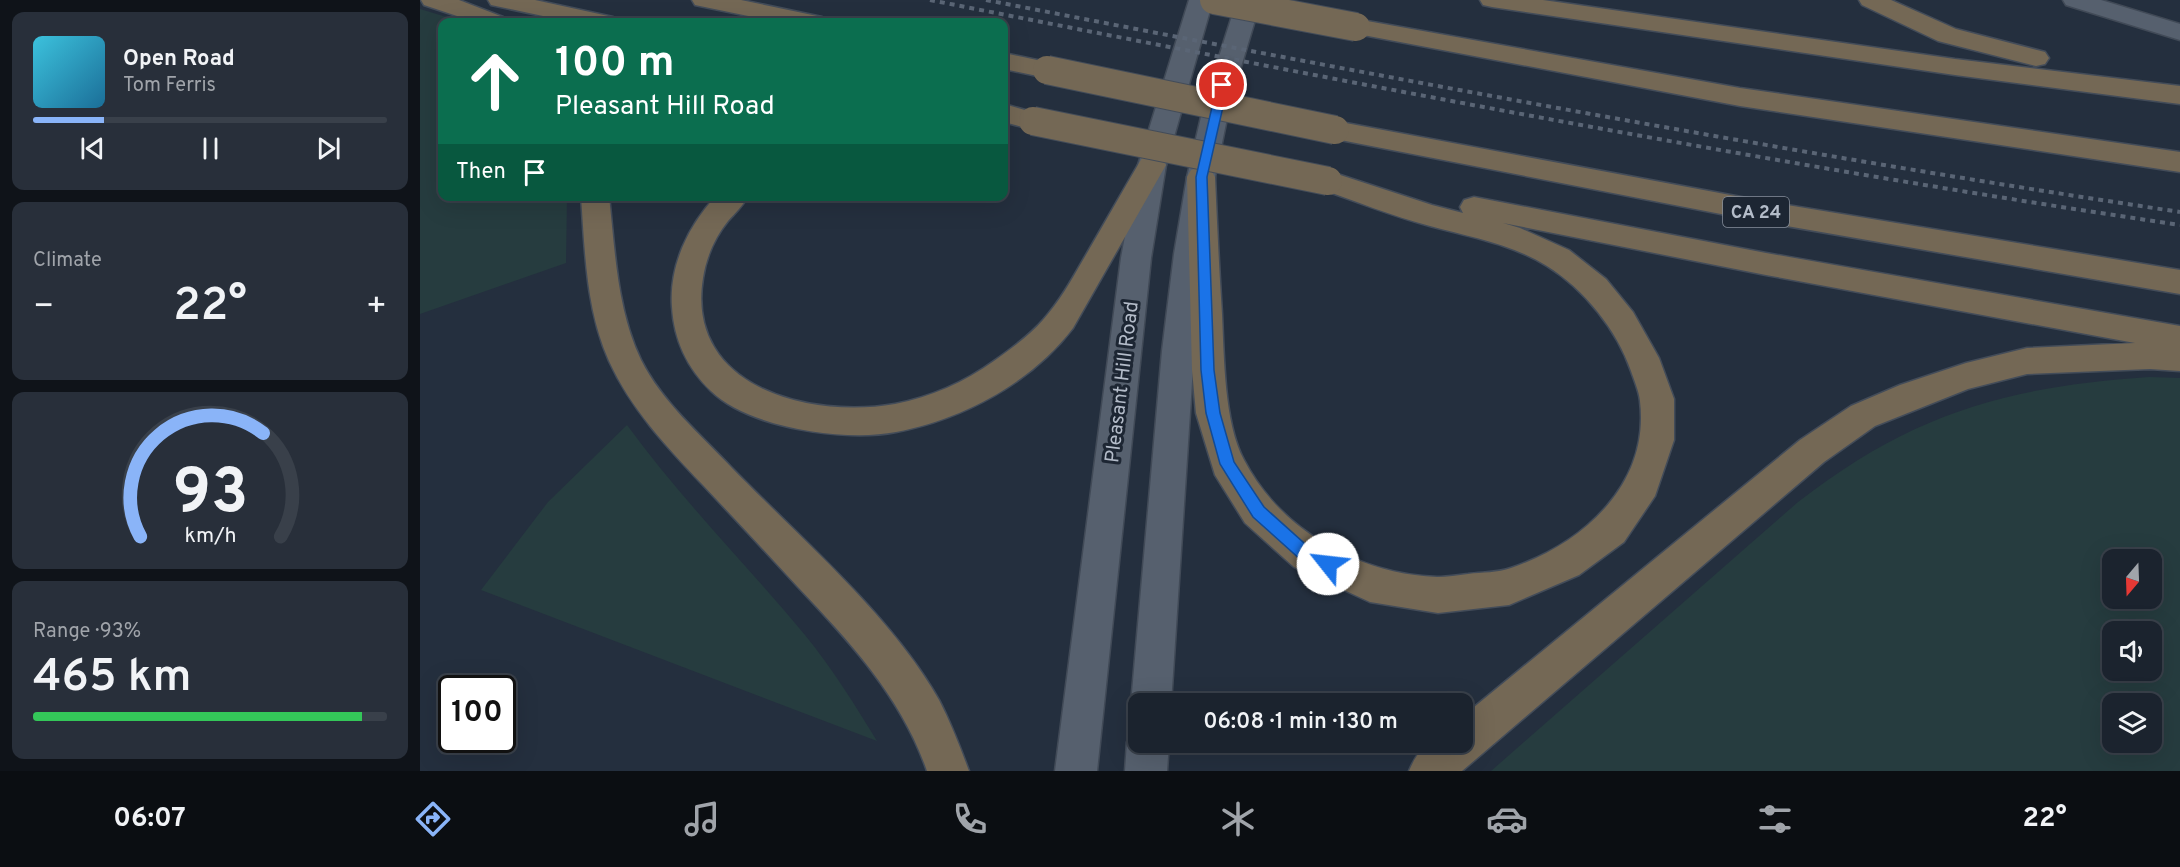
<!DOCTYPE html>
<html lang="en">
<head>
<meta charset="utf-8">
<style>
	body { margin:0; font-family:Overpass,sans-serif; background:#282f3a; color:#f1f3f6; height:100vh; display:flex; flex-direction:column; font-size:22px; white-space:nowrap }
	* { box-sizing:border-box; margin:0 }
	p { font-size:20px; color:#a0a4aa }
	.icon { flex:none; width:33px; height:33px; fill:none; stroke:currentColor; stroke-width:2; stroke-linecap:round; stroke-linejoin:round }
	.map { position:relative; flex:1; overflow:hidden }
	.drawer { display:flex; flex-direction:column; gap:12px; padding:12px; background:#0f1319; width:420px }
	.drawer>* { flex:none }
	.top-card { position:absolute; left:18px; top:18px; width:570px; height:183px; border-radius:12px; box-shadow:0 6px 24px #0002,0 0 0 2px #39404a; background:#0b6e4f; color:#fff; overflow:hidden }
	.needle { width:39px; rotate:199deg }
	.fabs { position:absolute; left:1682px; top:549px; display:grid; gap:12px }
	.fabs a { display:grid; place-items:center; width:60px; height:60px; border-radius:12px; background:#1b232e; box-shadow:0 6px 24px #0002,0 0 0 2px #39404a; font-size:30px }
	.speed { position:absolute; left:18px; top:675px; display:flex; gap:12px; font-size:30px; font-weight:700; text-align:center }
	.speed>* { display:grid; place-content:center; width:78px; height:78px; border-radius:50%; background:#1b232e; box-shadow:0 6px 24px #0002,0 0 0 2px #39404a; line-height:1 }
	.speed .limit { border:3px solid #111; border-radius:9px; background:#fff; color:#111 }
	.pin { position:absolute; display:grid; place-items:center; width:51px; height:51px; color:#fff; margin:-26px; border:3px solid #fff; border-radius:50%; box-shadow:0 2px 6px #0007 }
	.me { position:absolute; width:66px; margin:-33px; rotate:299deg; stroke-linejoin:round; filter:drop-shadow(0 0 4px #0008) }
	.turn { display:flex; align-items:center; gap:21px; height:126px; padding:0 18px; font-size:27px }
	.turn .icon { width:78px; height:78px; stroke-width:2.5 }
	.turn b { display:block; font-size:42px; line-height:51px }
	.then { display:flex; align-items:center; height:57px; padding:0 18px; background:#0003; gap:12px; font-size:22px }
	.big { font-size:45px; font-weight:600; line-height:1.1 }
	.drawer .card { flex:1; display:flex; flex-direction:column; justify-content:center; gap:9px; min-width:0; padding:0 21px; border-radius:12px; background:#282f3a }
	.drawer .dial { align-items:center; gap:0 }
	.dial svg { height:156px; overflow:visible; fill:none; stroke:#39404a; stroke-width:7; stroke-linecap:round; text-anchor:middle }
	.dial text { fill:#f1f3f6; stroke:none }
	.song { display:flex; align-items:center; gap:18px }
	.cover { width:72px; height:72px; border-radius:9px; background:linear-gradient(135deg,hsl(190 70% 55%),hsl(200 70% 35%)) }
	.played { height:6px; border-radius:3px; background:linear-gradient(90deg,#8ab4f8 20%,#39404a 20%) }
	.keys { display:flex; justify-content:space-around; direction:ltr }
	.heat { display:flex; justify-content:space-between; align-items:center; font-size:33px; direction:ltr }
	.charge { height:9px; border-radius:4px; background:linear-gradient(90deg,#34c759 93%,#39404a 0) }
	.trip { position:absolute; left:708px; top:693px; width:345px; height:60px; border-radius:12px; background:#1b232e; box-shadow:0 6px 24px #0002,0 0 0 2px #39404a; font-weight:600; line-height:60px; text-align:center }
	.tab-bar { display:flex; height:96px; justify-content:space-around; align-items:center; background:#0b0e12; color:#a0a4aa }
	.tab-bar .icon { width:42px; height:42px }
	.tab-bar .on { color:#8ab4f8 }
	.tab-bar b { font-size:27px; color:#f1f3f6 }
	main { display:flex; flex:1; min-height:0 }
	.map>svg:first-child { display:block }
	.green { fill:#263c3f; fill-rule:evenodd }
	.lines { fill:none; stroke-linecap:round; stroke-linejoin:round }
	.major-casing { stroke:#414a57; stroke-width:3 }
	.highway-casing { stroke:#434c59; stroke-width:3 }
	.major { fill:#56606e; fill-rule:evenodd }
	.highway { fill:#746855; fill-rule:evenodd }
	.rail { stroke:#5a6575; stroke-width:4; stroke-dasharray:5 5; stroke-linecap:butt }
	.highway-bridge-casing { stroke:#434c59; stroke-width:30; stroke-linecap:butt }
	.highway-bridge { stroke:#746855; stroke-width:28 }
	.route { fill:#1a73e8; stroke:#114b97; stroke-width:1.5 }
	.labels { text-anchor:middle; stroke-width:6; stroke-linejoin:round; paint-order:stroke }
	.shield { fill:#1d2633; stroke:#878f9c; stroke-width:1.5 }
	.shield-label { font-size:18px; font-weight:bold; fill:#b4bcc9 }
	.street-label { font-size:20px; fill:#b4bcc9; stroke:#1d2633 }
</style>
</head>
<body>
<main>
<section class="drawer">
<div class="card">
<div class="song"><i class="cover"></i><div><b>Open Road</b><p>Tom Ferris</p></div></div>
<div class="played"></div>
<div class="keys"><svg class="icon" aria-label="previous" viewBox="0 0 24 24"><path d="M18 5L8 12l10 7zM5 5v14"/></svg><svg class="icon" aria-label="pause" viewBox="0 0 24 24"><path d="M8 5v14M16 5v14"/></svg><svg class="icon" aria-label="next" viewBox="0 0 24 24"><path d="M6 5l10 7-10 7zM19 5v14"/></svg></div>
</div>
<div class="card"><p>Climate</p>
<div class="heat"><a>−</a><b class="big">22°</b><a>+</a></div>
</div>
<div class="card dial"><svg viewBox="0 0 100 80">
<path d="M14 69A42 42 0 1 1 86 69"/>
<path d="M14 69A42 42 0 0 1 77 16" stroke="#8ab4f8"/>
<text x="50" y="56" font-size="32" font-weight="700">93</text>
<text x="50" y="72" font-size="11">km/h</text>
</svg></div>
<div class="card"><p>Range · 93%</p><b class="big">465 km</b><div class="charge"></div></div>
</section>
<div class="map">
<svg width="1760" height="771" viewBox="0 0 1760 771">
	<rect width="100%" height="100%" fill="#242f3e"/>
	<path class="green" d="M0,9l43,13h-21v174l125,1 -1,66 -146,51z
		M1729,377l31,1v393h-689l307,-269c115,-89 208,-115 351,-125zM1692,560h39v38h-39zM1692,632h39v38h-39zM1692,704h39v38h-39z
		M207,425c54,74 119,139 178,210 27,33 50,70 72,106l-396,-151 67,-88z"/>
	<g class="lines">
		<g class="major-casing">
			<path id="major" d="M769,0h24l-47,165 -15,93 -54,513h-42l66,-513 17,-93z
				M817,0h24l-31,104 -15,73 -11,77 -10,97 -23,353h-33v15l-7,-15 31,-353 12,-97 13,-77 17,-73z
				M1643,0h38l79,24v16l-114,-35z
				M718,725v17h31l-2,29h-42l2,-29 6,-15z"/>
		</g>
		<g class="highway-casing">
			<path id="highway" d="M1,0h38l44,17 3,5h-31l-51,-17z
				M68,0h47l78,17 3,5h-45l-80,-17z
				M272,0h49l81,17 3,5h-47l-83,-17z
				M1060,0h63l412,59 225,27v18l-225,-29 -463,-68 -9,-2z
				M1439,0h32l65,29 89,23 4,6 -4,6 -9,2 -98,-25 -76,-36z
				M936,19l384,69 440,64v20l-440,-66 -393,-74 -3,-5 3,-5z
				M584,53l52,11 4,6 -4,6 -9,2 -43,-9z
				M584,104l39,11 3,6 -3,6 -10,3 -29,-8z
				M915,121l422,79 423,70v24l-423,-73 -432,-84 -4,-7 4,-7z
				M732,155l10,3 4,7 -93,163c-42,55 -110,91 -177,104 -51,10 -147,-4 -185,-41 -24,-23 -37,-51 -39,-84 -3,-41 16,-81 44,-111h32c-5,10 -13,17 -20,25 -13,16 -22,37 -25,57 -18,110 108,141 192,126 36,-7 70,-22 99,-43 17,-12 35,-25 49,-41 16,-18 28,-39 40,-60 20,-34 39,-68 59,-102z
				M781,167l10,3 4,7c2,46 4,91 7,137 2,42 2,109 22,146 37,71 115,114 193,117 10,0 21,-2 31,-3 14,-2 30,-1 43,-6 73,-25 139,-84 129,-167 -1,-10 -6,-21 -9,-30 -14,-41 -47,-82 -84,-105 -35,-22 -77,-29 -117,-40 -38,-10 -75,-25 -112,-38l-4,-7 4,-7 10,-3 104,34 31,8 -3,-6 4,-7 10,-3 292,56 414,73v45l-30,-2 -123,5 -59,15 -93,37 -51,36 -362,309h-53c13,-31 24,-29 53,-29v-25l338,-277 51,-34 49,-21 66,-22 61,-15 108,-5 -369,-68 -263,-52 17,5 49,22 37,29 27,33 26,46 15,41v41l-19,56 -31,46 -45,33 -70,30 -71,8 -68,-11 -76,-35 -49,-44 -30,-48 -19,-62 -4,-43 -5,-193 4,-7z
				M161,196h28c6,55 8,114 32,164 21,42 59,74 90,107 68,70 161,149 208,233 12,23 21,47 30,71h-42c-25,-73 -77,-129 -129,-184 -32,-35 -64,-69 -96,-103 -36,-38 -71,-75 -93,-123 -23,-51 -24,-109 -28,-165z"/>
		</g>
		<use href="#major" class="major"/>
		<use href="#highway" class="highway"/>
		<path class="rail" d="M510,0c416,82 831,163 1250,225
			M566,0c397,77 794,152 1194,212"/>
		<g class="highway-bridge-casing">
			<path id="highway-bridge" d="M794,0l142,27
				M627,70l288,60
				M613,121l295,60"/>
		</g>
		<use href="#highway-bridge" class="highway-bridge"/>
	</g>
	<path class="route" d="M802,82l6,3 -21,92 7,193 6,43 14,49 30,45 48,43 21,9 2,5 -2,5 -5,2 -27,-11 -48,-43 -33,-53 -14,-51 -5,-43 -5,-193 21,-92z"/>
	<g class="labels">
		<rect class="shield" x="1303" y="197" width="66" height="30" rx="4.5"/>
		<g class="shield-label">
			<text x="1336" y="218">CA 24</text>
		</g>
		<g class="street-label">
			<text transform="translate(701 382) rotate(-83)" y="7">Pleasant Hill Road</text>
		</g>
	</g>
</svg>
<div class="fabs">
<a><svg class="needle" viewBox="-14 -14 28 28"><path d="M0-13l5 13h-10z" fill="#e53935"/><path d="M0 13l5-13h-10z" fill="#a0a4aa"/></svg></a>
<a><svg class="icon" aria-label="sound" viewBox="0 0 24 24"><path d="M4 9h4l5-4v14l-5-4H4zM17 9q2 3 0 6"/></svg></a>
<a><svg class="icon" aria-label="layers" viewBox="0 0 24 24"><path d="M12 4l9 5-9 5-9-5zM3 14l9 5 9-5"/></svg></a>
</div>
<div class="speed"><div class="limit">100</div></div>
<div class="pin" style="left:802px;top:85px;background:#d93025"><svg class="icon" aria-label="arrive" viewBox="0 0 24 24"><path d="M6 21V4h12l-3 4 3 4H6"/></svg></div>
<svg class="me" style="left:908px;top:564px" viewBox="-20 -20 40 40"><circle r="19" fill="#fff"/><path d="M0-13L10 11 0 6-10 11z" fill="#1a73e8"/></svg>
<div class="trip">06:08 · 1 min · 130 m</div>
<div class="top-card">
<div class="turn"><svg class="icon" aria-label="ahead" viewBox="0 0 24 24"><path d="M12 20V5M6 11l6-6 6 6"/></svg><div><b>100 m</b>Pleasant Hill Road</div></div>
<div class="then">Then<svg class="icon" aria-label="arrive" viewBox="0 0 24 24"><path d="M6 21V4h12l-3 4 3 4H6"/></svg></div>
</div>
</div>
</main>
<nav class="tab-bar">
<b>06:07</b>
<svg class="icon on" aria-label="directions" viewBox="0 0 24 24"><path d="M12 3l9 9-9 9-9-9zM9 14v-3h6M13 9l2 2-2 2"/></svg>
<svg class="icon" aria-label="music" viewBox="0 0 24 24"><path d="M9 18V5l10-2v13"/><circle cx="6" cy="18" r="3"/><circle cx="16" cy="16" r="3"/></svg>
<svg class="icon" aria-label="phone" viewBox="0 0 24 24"><path d="M5 4h4l2 5-3 2q2 4 5 5l2-3 5 2v4C11 20 4 13 5 4z"/></svg>
<svg class="icon" aria-label="climate" viewBox="0 0 24 24"><path d="M12 3v18M4 7l16 10M4 17L20 7"/></svg>
<svg class="icon" aria-label="car" viewBox="0 0 24 24"><path d="M5 17H2v-5l4-1 3-4h7l3 4 3 1v5h-3M9 17h6M6 11h13"/><circle cx="7" cy="17" r="2"/><circle cx="17" cy="17" r="2"/></svg>
<svg class="icon" aria-label="filters" viewBox="0 0 24 24"><path d="M4 7h16M4 17h16"/><circle cx="9" cy="7" r="2"/><circle cx="15" cy="17" r="2"/></svg>
<b>22°</b>
</nav>
</body>
</html>
